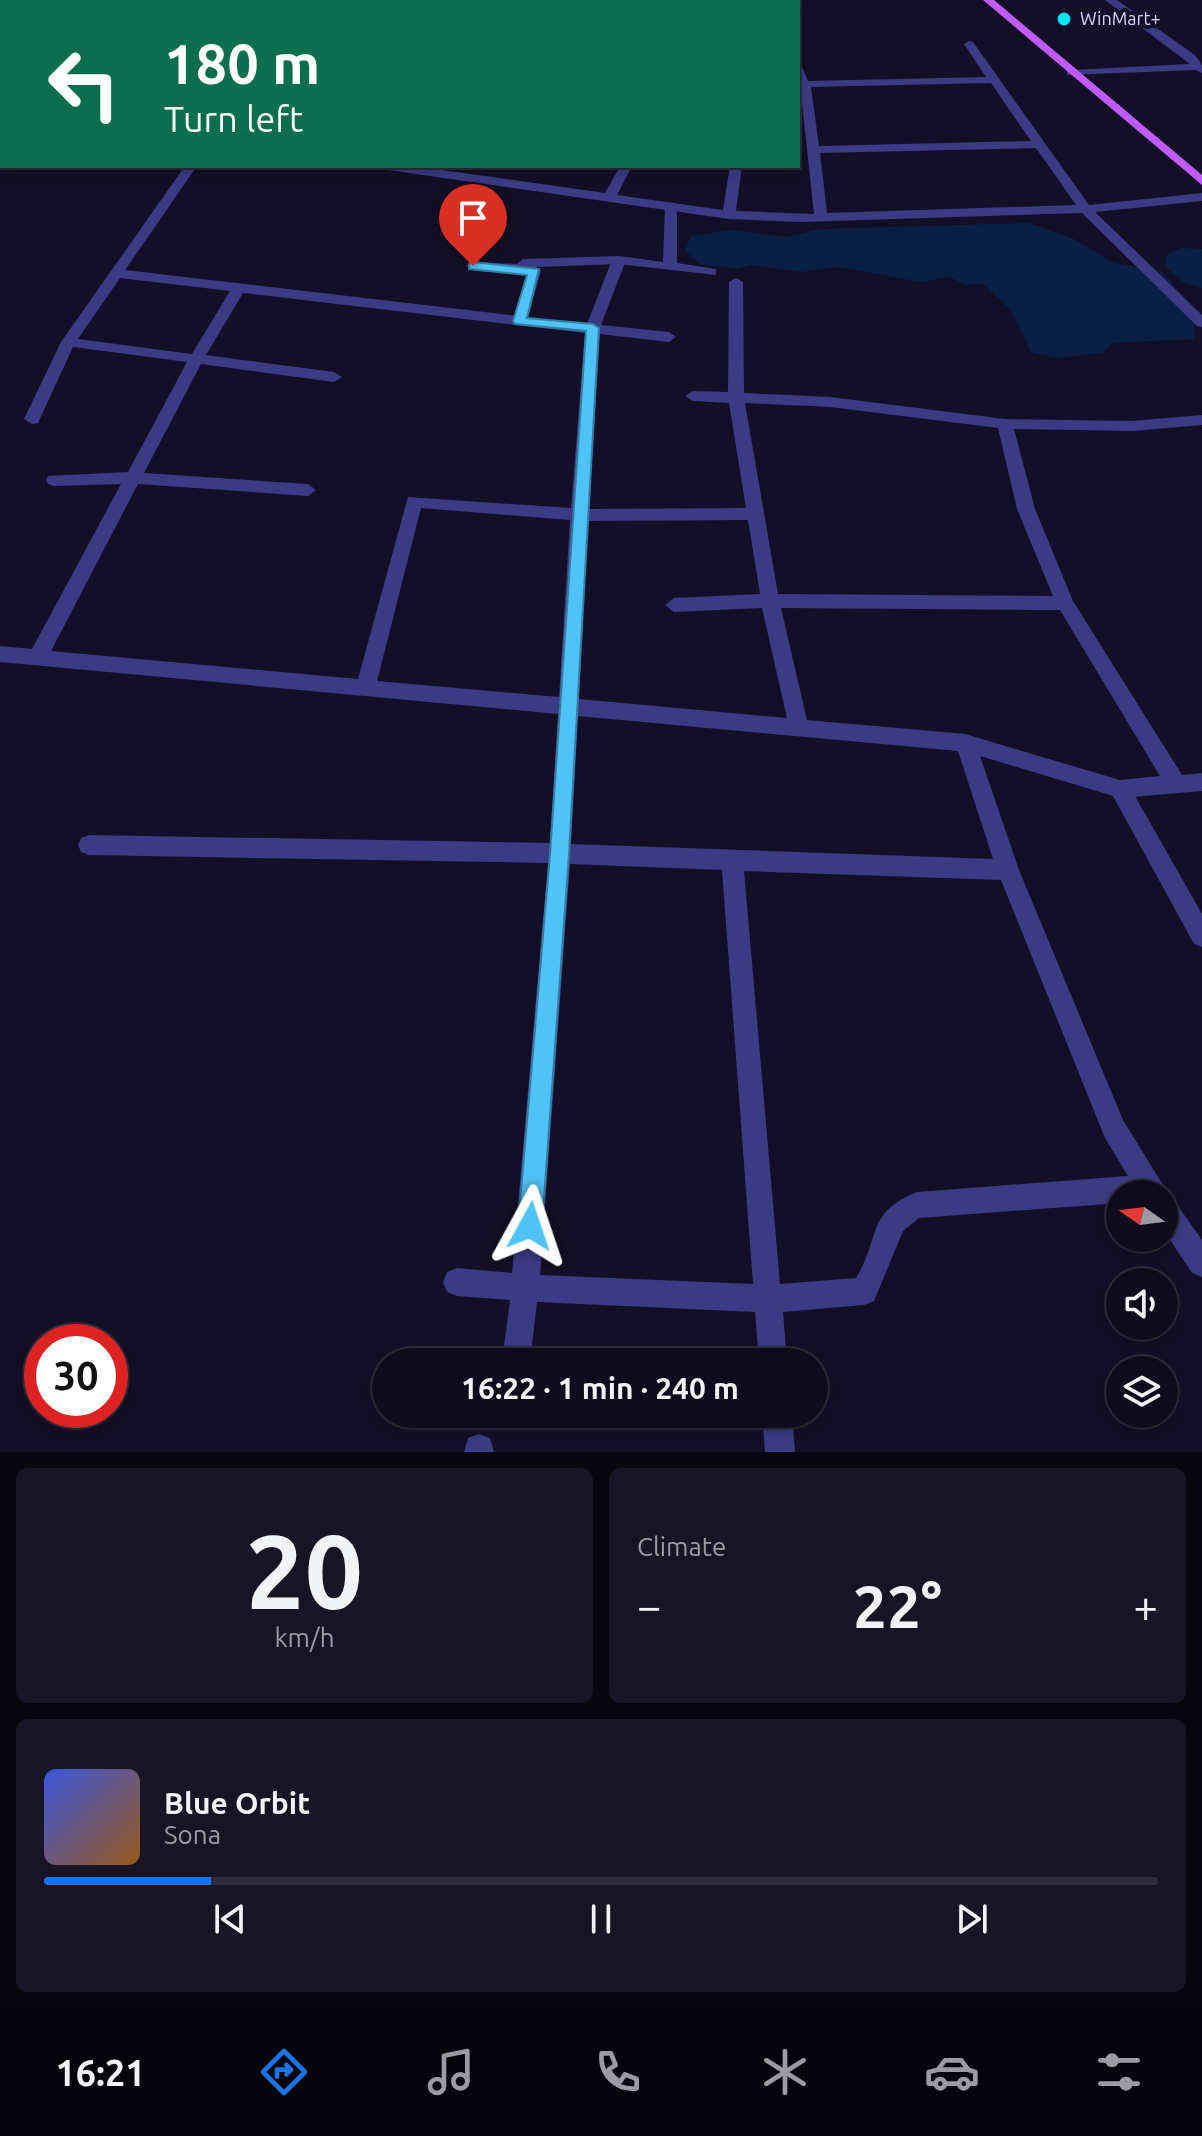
<!DOCTYPE html>
<html lang="en">
<head>
<meta charset="utf-8">
<style>
	body { margin:0; font-family:Ubuntu,sans-serif; background:#171425; color:#f1f3f6; height:100vh; display:flex; flex-direction:column; font-size:30px; white-space:nowrap }
	* { box-sizing:border-box; margin:0 }
	p { font-size:26px; color:#9b9ba3 }
	.icon { flex:none; width:44px; height:44px; fill:none; stroke:currentColor; stroke-width:2; stroke-linecap:round; stroke-linejoin:round }
	.map { position:relative; height:1452px; overflow:hidden }
	.details { display:flex; flex-direction:column; gap:16px; padding:16px; background:#08060f; flex:1 }
	.details>* { flex:none }
	.banner { position:absolute; left:0px; top:0px; width:800px; height:168px; box-shadow:0 4px 12px #0003,0 0 0 2px #2e2b3b; background:#0b6e4f; color:#fff; overflow:hidden }
	.needle { width:52px; rotate:284deg }
	.controls { position:absolute; left:1106px; top:1180px; display:grid; gap:16px }
	.controls a { display:grid; place-items:center; width:72px; height:72px; border-radius:50%; background:#0e0b1c; box-shadow:0 4px 12px #0003,0 0 0 2px #2e2b3b; font-size:40px }
	.speed { position:absolute; left:24px; top:1324px; display:flex; gap:16px; font-size:40px; font-weight:700; text-align:center }
	.speed>* { display:grid; place-content:center; width:104px; height:104px; border-radius:50%; background:#0e0b1c; box-shadow:0 4px 12px #0003,0 0 0 2px #2e2b3b; line-height:1 }
	.speed .limit { border:12px solid #d22; background:#fff; color:#111 }
	.pin { position:absolute; display:grid; place-items:center; width:68px; height:68px; color:#fff; margin:-82px -34px; border-radius:50% 50% 50% 0; rotate:-45deg; box-shadow:0 0 8px #0007 }
	.pin .icon { rotate:45deg }
	.me { position:absolute; width:88px; margin:-44px; rotate:5deg; stroke-linejoin:round; filter:drop-shadow(0 0 6px #0008) }
	.turn { display:flex; align-items:center; gap:28px; height:168px; padding:0 32px; font-size:36px }
	.turn .icon { width:104px; height:104px; stroke-width:2.5 }
	.turn b { display:block; font-size:56px; line-height:68px }
	.big { font-size:60px; font-weight:600; line-height:1.1 }
	.details .tile { flex:1; display:flex; flex-direction:column; justify-content:center; gap:12px; min-width:0; padding:0 28px; border-radius:12px; background:#171425 }
	.details .dial { align-items:center; gap:0 }
	.dial b { font-size:104px; line-height:1 }
	.song { display:flex; align-items:center; gap:24px }
	.cover { width:96px; height:96px; border-radius:12px; background:linear-gradient(135deg,hsl(230 70% 55%),hsl(30 70% 35%)) }
	.played { height:8px; border-radius:4px; background:linear-gradient(90deg,#1a73e8 15%,#2e2b3b 15%) }
	.keys { display:flex; justify-content:space-around; direction:ltr }
	.heat { display:flex; justify-content:space-between; align-items:center; font-size:44px; direction:ltr }
	.details .tiles { flex:1; display:grid; gap:16px; grid-template-columns:1fr 1fr }
	.tile:last-child { grid-column:span 2 }
	.trip { position:absolute; left:372px; top:1348px; width:456px; height:80px; border-radius:40px; background:#0e0b1c; box-shadow:0 4px 12px #0003,0 0 0 2px #2e2b3b; font-weight:600; line-height:80px; text-align:center }
	.menu { display:flex; height:128px; justify-content:space-around; align-items:center; background:#06040b; color:#9b9ba3 }
	.menu .icon { width:56px; height:56px }
	.menu .active { color:#1a73e8 }
	.menu b { font-size:36px; color:#f1f3f6 }
	.map>svg:first-child { display:block }
	.water { fill:#0a1f44 }
	.lines { fill:none; stroke-linecap:round; stroke-linejoin:round }
	.lane { fill:#3d3a85; fill-rule:evenodd }
	.street { fill:#3d3a85; fill-rule:evenodd }
	.primary { fill:#c25bff; fill-rule:evenodd }
	.route { fill:#4fc3f7; stroke:#337fa1; stroke-width:2 }
	.poi-dot { fill:#00e5ff; stroke:#130f26; stroke-width:3 }
	.labels { text-anchor:middle; stroke-width:8; stroke-linejoin:round; paint-order:stroke }
	.far-poi-label { font-size:18px; fill:#d9d4ff; stroke:#130f26; text-anchor:start }
</style>
</head>
<body>
<div class="map">
<svg width="1202" height="1452" viewBox="0 0 1202 1452">
	<rect width="100%" height="100%" fill="#130f26"/>
	<path class="water" d="M1029,223l45,16 40,24 47,8 9,9 24,39 1,20 -83,4 -9,10 -46,5 -26,-6 -21,-43 -27,-25 -18,1 -15,-8 -29,5 -83,-15 -36,5 -52,-7 -12,4 -38,-5 -15,-13 6,-15 40,-6 55,7 34,-8z
		M1181,248l21,1v39l-19,-6 -18,-16 2,-12z"/>
	<g class="lines">
		<path class="lane" d="M671,202l6,4v57l39,6v6l-97,-11 -82,3 4,4 -14,50 -7,4 -7,-4 14,-48 -54,-3 -7,-4 7,-4 44,2 6,-5 96,-3 44,6 2,-56z
			M1120,780l7,2 75,132v33l-8,-3 -81,-148 -3,-7 3,-7z"/>
		<path class="street" d="M198,0h10v2h-10z
			M357,0h20l-21,2z
			M580,0h10v2h-10z
			M761,0h10l1,2h-10z
			M1105,0h12l78,55 7,10v8l-6,-3 -129,5v-4l4,-1 119,-6z
			M0,37h2v6h-2z
			M969,41l4,1 116,163 113,-12v8l-107,11 107,103v12l-5,-1 -115,-113 -281,9 -72,-3 -341,-49 -6,-4h32l191,27 15,-27h12l-15,29 106,15 7,-44h12l-6,45 78,3 -16,-148 4,1 6,14 178,-4 -22,-33zM991,83l40,58 -212,5 -8,-59zM1036,148l40,57 -249,8 -7,-60z
			M185,166h12l-72,104 462,54 25,-64 12,-3 2,3 -25,65 68,7 7,5 -7,5 -69,-8 -12,175 158,-1 -17,-105 -36,-2 -8,-5 8,-5 35,1 1,-110 7,-4 7,4 1,111 86,4 175,22 127,2 70,-6v10l-70,6 -118,-2 21,80 38,92 109,174 20,-2v18l-82,7 -140,-42 39,114 104,250 40,65 3,11 7,3 29,41v37l-10,-4 -28,-42v-37h-44v9l-201,15 -16,13 -29,70 -10,4 -81,7 4,50h-28l-4,-50 -218,-10 -7,60h-28l8,-62 -53,-4 -10,-4 -4,-10 4,-10 10,-4 55,5 36,-410 -459,-8 -8,-3 -3,-7 3,-7 8,-3 461,8 8,-129 -558,-52v-16l32,3 89,-165 -67,2 -6,-2 -2,-4 2,-4 80,-4 59,-110 -114,-15 -35,76 -6,1 -8,-5 37,-77zM120,278l110,13 -38,63 -114,-15zM243,293l342,40 -14,175 -163,-11 -50,182 -307,-28 87,-167 170,12 8,-6 -8,-6 -164,-11 57,-109 133,18 8,-5 -8,-5 -128,-17zM745,403l85,4 168,21 19,81 36,87 -275,-2zM421,508l149,12 -11,177 -182,-16zM748,520l12,74 -86,4 -9,7 9,7 88,-4 25,110 -208,-19 8,-178zM781,608l279,2 100,166 -40,4 -155,-46 -158,-14zM578,716l380,35 35,108 -422,-15zM570,864l152,6 31,414 -213,-9zM744,871l257,9 104,258 23,38 -211,16c-52,21 -36,46 -61,86l-76,6z
			M762,1414h30l3,38h-30z
			M479,1434l11,4 4,14h-30l4,-14z"/>
		<path class="primary" d="M983,0h11l208,175v10z"/>
	</g>
	<path class="route" d="M473,262l66,7 -12,49 66,6 6,4 -30,526 -27,372 -4,8 -8,4 -9,-4 -3,-8 32,-372 36,-523 -71,-7 -2,-3 14,-46 -58,-6v-5z"/>
	<circle class="poi-dot" cx="1064" cy="19" r="8"/>
	<g class="labels">
		<g class="far-poi-label">
			<text x="1080" y="25">WinMart+</text>
		</g>
	</g>
</svg>
<div class="controls">
<a><svg class="needle" viewBox="-14 -14 28 28"><path d="M0-13l5 13h-10z" fill="#e53935"/><path d="M0 13l5-13h-10z" fill="#9b9ba3"/></svg></a>
<a><svg class="icon" aria-label="sound" viewBox="0 0 24 24"><path d="M4 9h4l5-4v14l-5-4H4zM17 9q2 3 0 6"/></svg></a>
<a><svg class="icon" aria-label="layers" viewBox="0 0 24 24"><path d="M12 4l9 5-9 5-9-5zM3 14l9 5 9-5"/></svg></a>
</div>
<div class="speed"><div class="limit">30</div></div>
<div class="pin" style="left:473px;top:266px;background:#d93025"><svg class="icon" aria-label="arrive" viewBox="0 0 24 24"><path d="M6 21V4h12l-3 4 3 4H6"/></svg></div>
<svg class="me" style="left:530px;top:1226px" viewBox="-20 -20 40 40"><path d="M0-17L14 15 0 8-14 15z" fill="#4fc3f7" stroke="#fff" stroke-width="4"/></svg>
<div class="trip">16:22 · 1 min · 240 m</div>
<div class="banner">
<div class="turn"><svg class="icon" aria-label="left" viewBox="0 0 24 24"><path d="M17 20v-9H6M10 6l-5 5 5 5"/></svg><div><b>180 m</b>Turn left</div></div>
</div>
</div>
<section class="details">
<div class="tiles">
<div class="tile dial"><b>20</b><p>km/h</p></div>
<div class="tile"><p>Climate</p>
<div class="heat"><a>−</a><b class="big">22°</b><a>+</a></div>
</div>
<div class="tile">
<div class="song"><i class="cover"></i><div><b>Blue Orbit</b><p>Sona</p></div></div>
<div class="played"></div>
<div class="keys"><svg class="icon" aria-label="previous" viewBox="0 0 24 24"><path d="M18 5L8 12l10 7zM5 5v14"/></svg><svg class="icon" aria-label="pause" viewBox="0 0 24 24"><path d="M8 5v14M16 5v14"/></svg><svg class="icon" aria-label="next" viewBox="0 0 24 24"><path d="M6 5l10 7-10 7zM19 5v14"/></svg></div>
</div>
</div>
</section>
<nav class="menu">
<b>16:21</b>
<svg class="icon active" aria-label="directions" viewBox="0 0 24 24"><path d="M12 3l9 9-9 9-9-9zM9 14v-3h6M13 9l2 2-2 2"/></svg>
<svg class="icon" aria-label="music" viewBox="0 0 24 24"><path d="M9 18V5l10-2v13"/><circle cx="6" cy="18" r="3"/><circle cx="16" cy="16" r="3"/></svg>
<svg class="icon" aria-label="phone" viewBox="0 0 24 24"><path d="M5 4h4l2 5-3 2q2 4 5 5l2-3 5 2v4C11 20 4 13 5 4z"/></svg>
<svg class="icon" aria-label="climate" viewBox="0 0 24 24"><path d="M12 3v18M4 7l16 10M4 17L20 7"/></svg>
<svg class="icon" aria-label="car" viewBox="0 0 24 24"><path d="M5 17H2v-5l4-1 3-4h7l3 4 3 1v5h-3M9 17h6M6 11h13"/><circle cx="7" cy="17" r="2"/><circle cx="17" cy="17" r="2"/></svg>
<svg class="icon" aria-label="filters" viewBox="0 0 24 24"><path d="M4 7h16M4 17h16"/><circle cx="9" cy="7" r="2"/><circle cx="15" cy="17" r="2"/></svg>
</nav>
</body>
</html>
